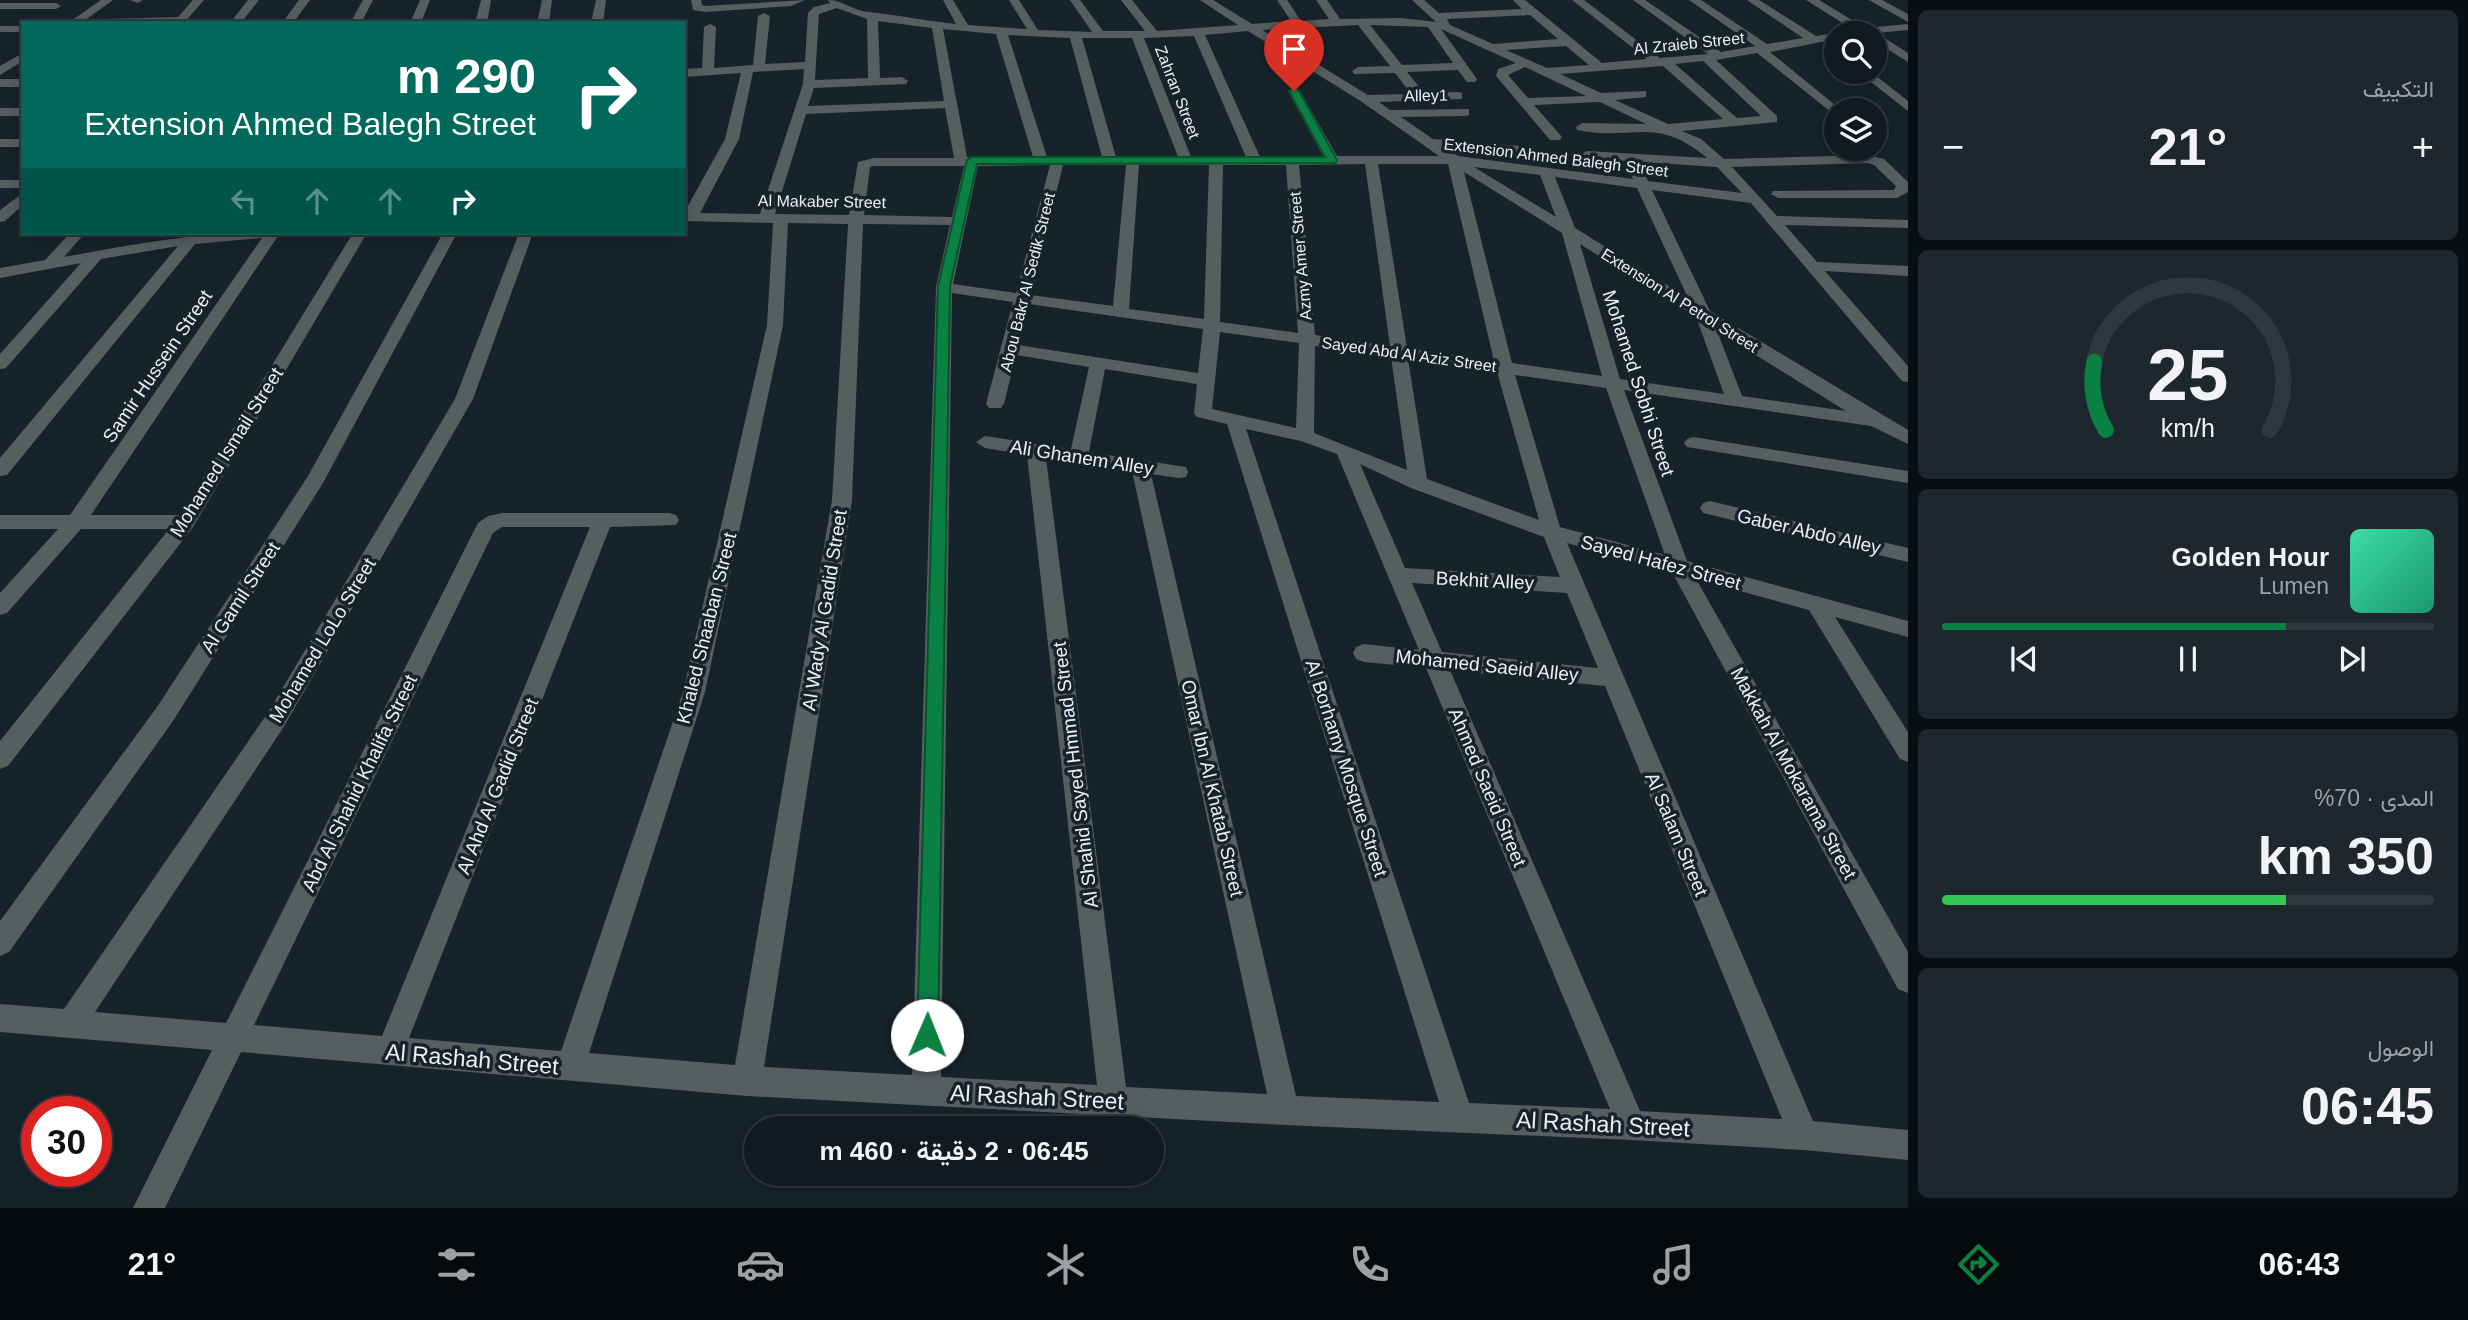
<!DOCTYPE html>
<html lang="ar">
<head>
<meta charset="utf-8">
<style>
	body { margin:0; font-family:Arial,Vazirmatn,sans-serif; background:#1e272d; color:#f1f3f6; direction:rtl; height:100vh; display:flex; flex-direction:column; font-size:26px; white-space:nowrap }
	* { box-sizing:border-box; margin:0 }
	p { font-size:23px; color:#9ca1a5 }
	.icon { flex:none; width:38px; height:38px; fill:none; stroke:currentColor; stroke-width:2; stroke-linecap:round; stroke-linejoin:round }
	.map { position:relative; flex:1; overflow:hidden; direction:ltr }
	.side { display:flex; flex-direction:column; gap:10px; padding:10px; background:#090e12; width:560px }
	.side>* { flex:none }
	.banner { position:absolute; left:21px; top:21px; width:665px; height:214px; border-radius:0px; box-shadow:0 4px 18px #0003,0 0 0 2px #30383e; direction:rtl; background:#00695c; color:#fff; overflow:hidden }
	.buttons { position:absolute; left:1824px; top:21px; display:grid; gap:14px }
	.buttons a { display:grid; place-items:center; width:63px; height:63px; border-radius:50%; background:#101a20; box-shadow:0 4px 18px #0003,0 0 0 2px #30383e; font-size:35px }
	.speed { position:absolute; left:21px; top:1096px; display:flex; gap:14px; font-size:35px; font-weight:700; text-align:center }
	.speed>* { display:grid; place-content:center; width:91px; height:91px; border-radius:50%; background:#101a20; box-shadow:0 4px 18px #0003,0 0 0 2px #30383e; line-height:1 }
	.speed .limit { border:10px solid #d22; background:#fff; color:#111 }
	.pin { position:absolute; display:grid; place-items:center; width:60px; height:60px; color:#fff; margin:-72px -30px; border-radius:50% 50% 50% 0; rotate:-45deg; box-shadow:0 0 7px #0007 }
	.pin .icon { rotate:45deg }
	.me { position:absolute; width:77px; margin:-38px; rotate:1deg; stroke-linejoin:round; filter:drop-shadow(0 0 5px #0008) }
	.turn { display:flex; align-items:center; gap:24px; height:147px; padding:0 35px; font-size:32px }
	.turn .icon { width:91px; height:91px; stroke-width:2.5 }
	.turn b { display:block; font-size:49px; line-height:60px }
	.lanes { display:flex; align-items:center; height:66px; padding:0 35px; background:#0003; justify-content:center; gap:35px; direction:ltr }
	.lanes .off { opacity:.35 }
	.big { font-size:52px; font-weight:600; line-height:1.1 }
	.side .tile { flex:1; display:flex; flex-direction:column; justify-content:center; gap:10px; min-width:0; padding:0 24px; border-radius:10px; background:#1e272d }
	.side .dial { align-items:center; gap:0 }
	.dial svg { height:182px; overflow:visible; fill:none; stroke:#30383e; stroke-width:7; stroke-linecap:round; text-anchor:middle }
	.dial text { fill:#f1f3f6; stroke:none }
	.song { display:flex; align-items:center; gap:21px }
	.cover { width:84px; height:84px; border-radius:10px; background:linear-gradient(135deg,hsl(160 70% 55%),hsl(160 70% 35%)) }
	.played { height:7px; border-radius:4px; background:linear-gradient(90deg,#0b8043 70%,#30383e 70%) }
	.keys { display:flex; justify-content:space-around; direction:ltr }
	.heat { display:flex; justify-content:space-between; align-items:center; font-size:38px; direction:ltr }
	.charge { height:10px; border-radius:5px; background:linear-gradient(90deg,#34c759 70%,#30383e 0) }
	.trip { position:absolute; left:744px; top:1116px; width:420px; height:70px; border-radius:35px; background:#101a20; box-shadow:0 4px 18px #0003,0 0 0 2px #30383e; font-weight:600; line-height:70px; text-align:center; direction:rtl }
	.menu { display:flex; height:112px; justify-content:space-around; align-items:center; background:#060a0d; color:#9ca1a5 }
	.menu .icon { width:49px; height:49px }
	.menu .current { color:#0b8043 }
	.menu b { font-size:32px; color:#f1f3f6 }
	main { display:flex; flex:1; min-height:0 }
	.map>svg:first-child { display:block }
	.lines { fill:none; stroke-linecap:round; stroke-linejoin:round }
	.minor { fill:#565e5f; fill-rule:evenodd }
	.route { fill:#0b8043; stroke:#07532c; stroke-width:2 }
	.labels { text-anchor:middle; stroke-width:7; stroke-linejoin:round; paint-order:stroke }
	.far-street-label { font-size:16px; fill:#e9f1f7; stroke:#16232b }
	.street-label { font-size:19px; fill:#e9f1f7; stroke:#16232b }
	.near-street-label { font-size:23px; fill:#e9f1f7; stroke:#16232b }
</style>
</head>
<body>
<main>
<section class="side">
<div class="tile"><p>التكييف</p>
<div class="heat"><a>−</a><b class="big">21°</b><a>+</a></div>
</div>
<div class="tile dial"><svg viewBox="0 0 100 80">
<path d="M14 69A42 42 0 1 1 86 69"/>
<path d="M14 69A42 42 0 0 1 9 39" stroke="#0b8043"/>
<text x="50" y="56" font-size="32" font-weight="700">25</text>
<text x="50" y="72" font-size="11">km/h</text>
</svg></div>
<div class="tile">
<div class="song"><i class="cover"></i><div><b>Golden Hour</b><p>Lumen</p></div></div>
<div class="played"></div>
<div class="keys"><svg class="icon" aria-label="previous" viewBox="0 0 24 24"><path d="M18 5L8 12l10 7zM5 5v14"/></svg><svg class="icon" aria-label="pause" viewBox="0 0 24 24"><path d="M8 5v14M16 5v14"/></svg><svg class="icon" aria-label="next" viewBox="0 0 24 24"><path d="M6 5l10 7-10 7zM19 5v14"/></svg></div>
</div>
<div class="tile"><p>المدى · 70%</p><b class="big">350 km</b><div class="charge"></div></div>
<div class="tile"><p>الوصول</p><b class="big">06:45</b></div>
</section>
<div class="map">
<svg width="1908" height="1208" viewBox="0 0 1908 1208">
	<rect width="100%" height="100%" fill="#16232b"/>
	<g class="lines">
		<path class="minor" d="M101,0h12l-32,23h-13z
			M130,0h13l-5,3z
			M193,0h11l-20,23 -86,-1 6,-3 74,-2z
			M248,0h11l-18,23h-11z
			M299,0h11l-17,23h-11z
			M363,0h10l-12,23h-11z
			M420,0h10l-9,23h-11z
			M481,0h10l-4,23h-12z
			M542,0h10l-3,23h-12z
			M596,0h10l-3,23h-12z
			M691,0h10l1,5 3,1 100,-6 -14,6 -86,6 -12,-2z
			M828,0c15,0 25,11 41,12 28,3 58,9 87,12l-13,-24h10l15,25 59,4 -18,-29h10l19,30 54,2 -22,-32h10l23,31h42l-24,-31h11l25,31 81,-6 -38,-25h13l39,24 39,-3 -14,-21h10l14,21 28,-2 -13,-19h11l13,19 61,-1 35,4 -24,-22h12l15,13 83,-4 -9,-9h12l77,63 45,-4 -75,-59h12l76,58 48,-4 -75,-54h12l76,52 34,-6 -66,-46h12l66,44 36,-6 -56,-38h12l57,36 20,-3h3h-3v6l-66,13 70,57 -4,1v6l-79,-63 -41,7 61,56v6l-95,9 19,8 23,20 144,-4 16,4 24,23v10l-11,6h-119l-7,-4 2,-3 121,-1 2,-4 -22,-21 -6,-2 -136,4 45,49 131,4v8l-123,-3 32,37 91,4v10l-83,-5 83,95v16l-6,-1 -151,-178 -99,-13 58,121 198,119v14l-37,-18 -247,-36 63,171 221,60v16l-73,-20 73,115v30l-8,-3 -91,-149 -113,-31 212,373v41l-10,-4 -226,-417 -105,-29 246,578 95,9v30l-104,-10 -173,-10 -346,-15 -538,-29 -506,-44 -76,156h-32l79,-158 -212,-18v-28l64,5 203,-295 188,-315 64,-166h14l-60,166 -190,329 -188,284 131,11 252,-500 10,-7 14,-3h167l7,2 3,5 -3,5 -66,2 -201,511 152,13 122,-359 84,-367 6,-102 -89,-2v-8l41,-74 16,-66 -57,4v-8l18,-1 2,-41 6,-3 6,3 -2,41 39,-3 5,-49 6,-3 6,3 -5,48 40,-2 3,-49 6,-6 16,-4zM837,8l30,11 1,59 -53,2 4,-66zM1530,15l28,24 -65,5 -43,-19 -3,-6zM878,21l54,7 12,73 -136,5 6,-18 92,-4 2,-3 -6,-4 -22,1zM1358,25l32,41 -32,1 -6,4 2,3 41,-1 16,21 -43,1 -106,-65zM1370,25l58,2 25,36 -51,2zM943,29l53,5 37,123h-66zM1441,29l75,34 -18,6 -2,7 54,64h10l2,-3 -28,-32 66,-3 46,22 -64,-1 -6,4 1,3c55,12 78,-16 130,28l-120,-7 -7,4 2,3 135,9 25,26 -94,-12 -5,-10 -5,-1 -7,4 2,5 -175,-23 -12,-8 86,7 7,-4 -7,-4 -99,-8 -32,-22 64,-1 4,-1v-6l-79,1 -11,-8 83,-3v-6l-4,-1 -34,1 -17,-21 51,-2 9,12h8l2,-3zM1248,31l114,71 77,54h-102l-37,-65 -6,-4 -6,4 35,65 -63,1 -55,-122zM1008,35l62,3 32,119h-55zM1194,36l52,121h-55l-47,-119zM1082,38h50l46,119h-62zM1566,46l23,19 -42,3 -41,-18zM1703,61l58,55 -24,2 -62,-54zM1663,66l60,53 -55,5 -53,-24 31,-3v-6l-45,2 -41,-19zM1525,67l61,29 -58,2 -20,-23zM804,69l-1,15 -43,130 -60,-1 39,-74 14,-67zM945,108l9,50h-80l-16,4 -9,53 -74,-1 31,-100zM1365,164l25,182 -75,-11 -16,-170zM1378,164h70l46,197 -87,-13zM1050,165l-34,128 -63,-9 25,-118zM1063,165h63l-13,141 -82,-11zM1139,165h70l-5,154 -75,-10zM1223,165h63l12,168 -78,-11zM874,166h90l-12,51 -88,-2 6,-48zM1474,167l66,8 16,42zM1464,172l98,61 40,143 -90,-13zM1555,177l82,11 51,110 -113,-70zM788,223l60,1 -16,276 -97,565 -146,-12 116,-361 78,-367zM863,224l87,1 -14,62 -24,788 -148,-8 88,-567zM1580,244l116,73 28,77 -104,-15zM952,293l61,9 -27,102 3,4h12l3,-4 12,-49 73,12 -18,82 -86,-13 -9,6 9,6 42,7 70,630 -156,-8zM1029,304l174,25 -5,44 -180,-28zM1717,331l129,80 -104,-15zM1220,332l79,11 -3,85 -84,-19zM1315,346l76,11 16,113 -93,-37zM1408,359l89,13 42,148 -112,-41zM1105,369l92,15 -3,29 3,4 30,7 212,678 -143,-6 -145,-622 28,4 7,-1 2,-5 -2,-5 -7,-1 -90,-14zM1515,375l91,13 59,167 -105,-28zM1246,429l55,12 36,13 82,196 -55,-6 -8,3 -3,6 3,6 8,3 62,6 184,441 -141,-6zM1046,458l86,13 135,623 -141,-7zM1360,464l51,24 133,49 16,40 -155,-9zM502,527h88l-208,509 -128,-11 239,-492zM1412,583l155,10 31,75 -156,-16zM1450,670l155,16 177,433 -142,-8z
			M1806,0h13l46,28 43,-4v6l-31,3 31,20v9l-34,-21v-8h-33l11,-4z
			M1869,0h13l26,14v8z
			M0,3h56l5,3 -5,3h-56z
			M0,26h23v6h-23z
			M23,53v8l-23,14v-9z
			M1858,72h13l37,29v10z
			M0,79h23v8h-23z
			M0,108h23v8h-23z
			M0,139h23v8h-23z
			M0,180h23v8h-23z
			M23,193v12l-18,16 -5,1v-12z
			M70,233h15l-21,24c72,-13 143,-27 216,-24l-189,282h89l173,-282h14l-174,294 -185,239 -8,3v-28l169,-212h-88l-74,84 -7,2v-22l58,-64h-58v-14h70l192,-277 -67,6 -188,231 -7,1v-18l178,-212 -77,13 -95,109 -6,1v-15l81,-91 -81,15v-10l45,-8z
			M443,233h14l-134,250 -150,238 -164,231 -9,4v-35l157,-214 151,-231z
			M1693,437l215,34v12l-221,-36 -3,-4 3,-4z
			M1710,501l198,47v14l-205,-49 -3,-5 3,-5z"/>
	</g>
	<path class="route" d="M1294,88l5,3 38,69 -1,3 -359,1 -27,122 -12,749 -3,8 -8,3 -7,-3 -3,-8 21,-749 29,-126 5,-3h353l-36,-66z"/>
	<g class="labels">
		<g class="far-street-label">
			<text transform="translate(1689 43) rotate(-6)" y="6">Al Zraieb Street</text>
			<text transform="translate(1178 92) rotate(69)" y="6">Zahran Street</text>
			<text transform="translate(1426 95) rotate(-1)" y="6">Alley1</text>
			<text transform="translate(1556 157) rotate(7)" y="6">Extension Ahmed Balegh Street</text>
			<text transform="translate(822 201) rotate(1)" y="6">Al Makaber Street</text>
			<text transform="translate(1300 256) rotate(-95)" y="6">Azmy Amer Street</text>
			<text transform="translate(1027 282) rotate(-76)" y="6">Abou Bakr Al Sedik Street</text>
			<text transform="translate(1680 300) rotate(32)" y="6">Extension Al Petrol Street</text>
			<text transform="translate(1409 354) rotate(8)" y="6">Sayed Abd Al Aziz Street</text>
		</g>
		<g class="street-label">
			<text transform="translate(157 366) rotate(-56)" y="7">Samir Hussein Street</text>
			<text transform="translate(1639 383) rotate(72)" y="7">Mohamed Sobhi Street</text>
			<text transform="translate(226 452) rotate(-58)" y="7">Mohamed Ismail Street</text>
			<text transform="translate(1082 457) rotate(9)" y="7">Ali Ghanem Alley</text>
			<text transform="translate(1809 531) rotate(13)" y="7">Gaber Abdo Alley</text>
			<text transform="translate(1661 562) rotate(15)" y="7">Sayed Hafez Street</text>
			<text transform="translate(1485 580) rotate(3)" y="7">Bekhit Alley</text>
			<text transform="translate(240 597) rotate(-57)" y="7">Al Gamil Street</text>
			<text transform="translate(824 610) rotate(-81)" y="7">Al Wady Al Gadid Street</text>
			<text transform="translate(706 628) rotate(-76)" y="7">Khaled Shaaban Street</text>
			<text transform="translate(322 640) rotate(-59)" y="7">Mohamed LoLo Street</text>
			<text transform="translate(1487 665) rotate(6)" y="7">Mohamed Saeid Alley</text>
			<text transform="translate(1347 768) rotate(72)" y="7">Al Borhamy Mosque Street</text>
			<text transform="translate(1794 773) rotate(61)" y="7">Makkah Al Mokarama Street</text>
			<text transform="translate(1075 775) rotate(-97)" y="7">Al Shahid Sayed Hmmad Street</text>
			<text transform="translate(359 783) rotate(-64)" y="7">Abd Al Shahid Khalifa Street</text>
			<text transform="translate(497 786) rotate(-68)" y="7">Al Ahd Al Gadid Street</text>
			<text transform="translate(1488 787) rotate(67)" y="7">Ahmed Saeid Street</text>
			<text transform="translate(1213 788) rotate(77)" y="7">Omar Ibn Al Khatab Street</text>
			<text transform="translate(1677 834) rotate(67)" y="7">Al Salam Street</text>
		</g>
		<g class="near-street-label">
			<text transform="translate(472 1059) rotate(5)" y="8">Al Rashah Street</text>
			<text transform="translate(1037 1097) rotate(3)" y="8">Al Rashah Street</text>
			<text transform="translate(1603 1124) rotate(3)" y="8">Al Rashah Street</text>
		</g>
	</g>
</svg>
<div class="buttons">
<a><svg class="icon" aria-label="search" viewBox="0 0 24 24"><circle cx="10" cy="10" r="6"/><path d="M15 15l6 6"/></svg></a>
<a><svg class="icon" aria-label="layers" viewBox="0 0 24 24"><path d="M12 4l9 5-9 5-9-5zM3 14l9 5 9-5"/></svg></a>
</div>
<div class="speed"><div class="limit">30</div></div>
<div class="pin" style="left:1294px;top:91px;background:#d93025"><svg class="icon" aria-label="arrive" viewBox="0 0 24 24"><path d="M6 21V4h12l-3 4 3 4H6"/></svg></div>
<svg class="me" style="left:927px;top:1035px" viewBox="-20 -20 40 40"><circle r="19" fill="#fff"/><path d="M0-13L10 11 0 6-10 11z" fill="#0b8043"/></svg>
<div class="trip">06:45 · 2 دقيقة · 460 m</div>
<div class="banner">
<div class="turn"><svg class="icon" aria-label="right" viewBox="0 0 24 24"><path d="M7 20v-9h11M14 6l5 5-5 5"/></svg><div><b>290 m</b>Extension Ahmed Balegh Street</div></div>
<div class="lanes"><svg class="icon off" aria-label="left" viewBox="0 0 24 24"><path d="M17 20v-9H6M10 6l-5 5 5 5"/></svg><svg class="icon off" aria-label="ahead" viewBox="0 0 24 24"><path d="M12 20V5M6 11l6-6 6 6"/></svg><svg class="icon off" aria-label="ahead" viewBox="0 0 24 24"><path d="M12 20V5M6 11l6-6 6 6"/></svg><svg class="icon" aria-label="right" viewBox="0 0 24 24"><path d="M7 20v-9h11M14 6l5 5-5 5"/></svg></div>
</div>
</div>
</main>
<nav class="menu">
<b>06:43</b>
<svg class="icon current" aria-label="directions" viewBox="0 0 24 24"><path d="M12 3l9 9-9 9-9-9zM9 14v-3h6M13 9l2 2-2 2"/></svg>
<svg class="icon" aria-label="music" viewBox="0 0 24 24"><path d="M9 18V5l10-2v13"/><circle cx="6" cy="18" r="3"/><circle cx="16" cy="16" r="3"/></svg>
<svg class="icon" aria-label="phone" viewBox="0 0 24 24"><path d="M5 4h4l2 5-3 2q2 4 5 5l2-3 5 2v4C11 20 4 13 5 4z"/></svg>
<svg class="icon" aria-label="climate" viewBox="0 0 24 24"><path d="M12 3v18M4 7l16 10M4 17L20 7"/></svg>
<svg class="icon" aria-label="car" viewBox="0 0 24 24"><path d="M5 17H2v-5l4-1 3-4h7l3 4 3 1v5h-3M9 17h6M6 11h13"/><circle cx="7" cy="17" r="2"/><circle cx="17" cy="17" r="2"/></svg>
<svg class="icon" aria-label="filters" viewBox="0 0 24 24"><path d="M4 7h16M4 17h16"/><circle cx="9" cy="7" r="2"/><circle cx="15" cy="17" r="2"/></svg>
<b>21°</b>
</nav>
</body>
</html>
